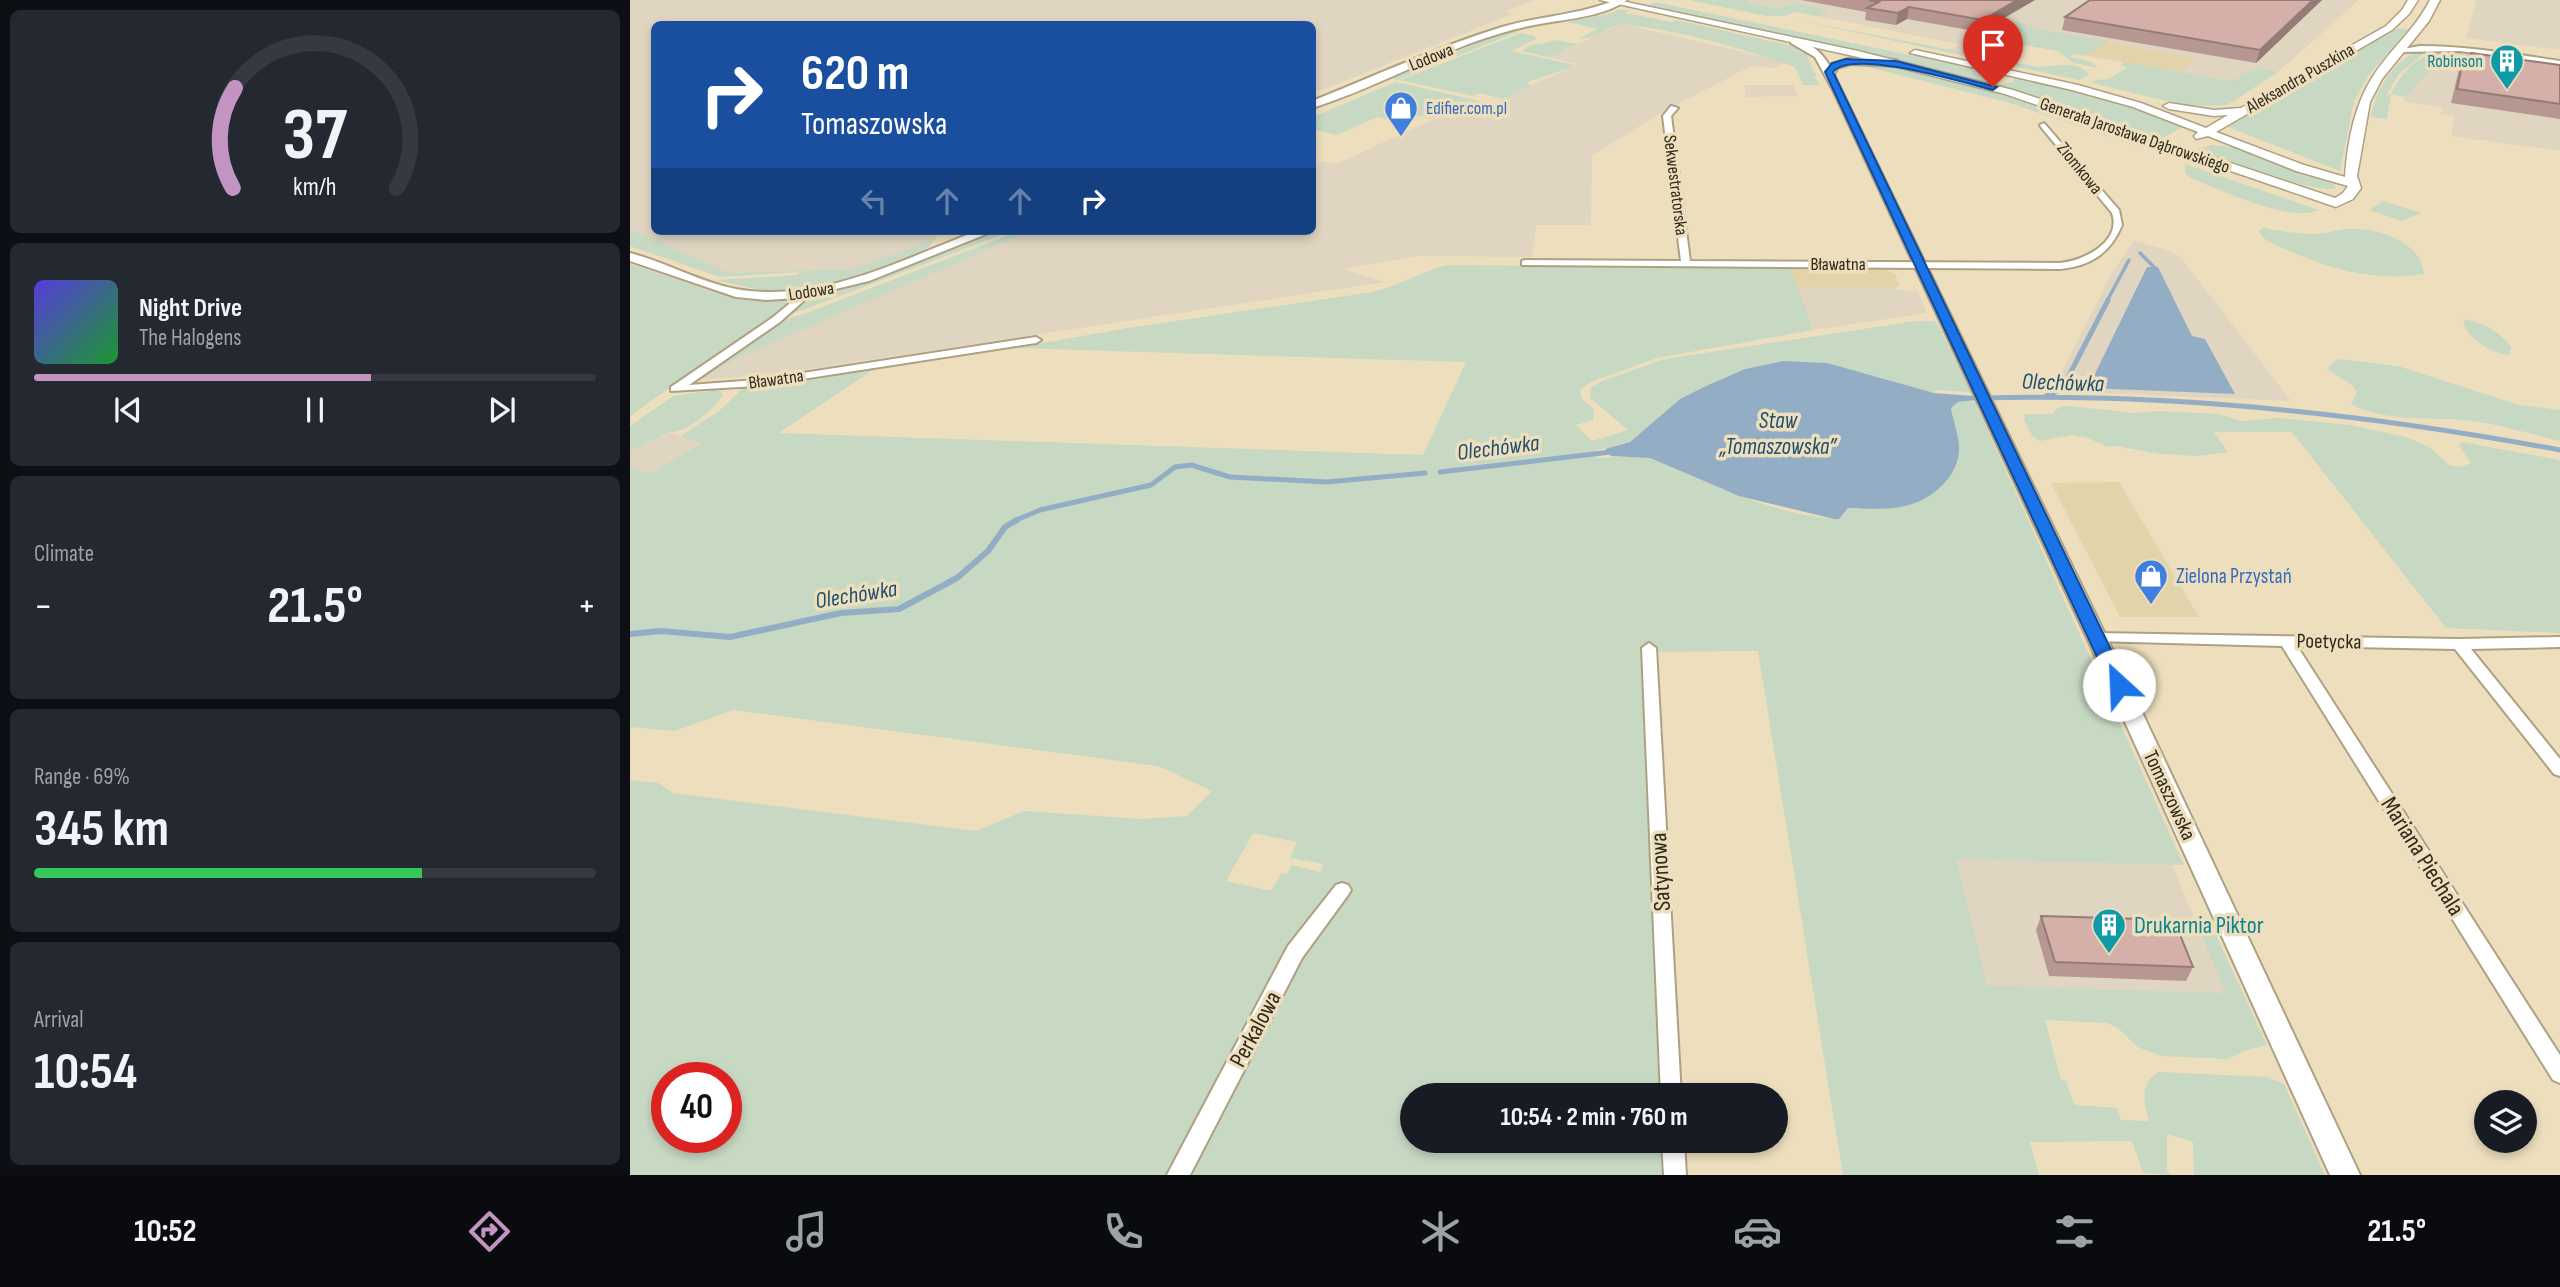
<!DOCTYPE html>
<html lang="en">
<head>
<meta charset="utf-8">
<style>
	body { margin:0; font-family:"Sofia Sans Condensed",sans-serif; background:#242831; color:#f1f3f6; height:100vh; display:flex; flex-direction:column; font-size:26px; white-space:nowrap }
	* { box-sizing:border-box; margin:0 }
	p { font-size:23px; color:#9ea1a6 }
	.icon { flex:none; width:38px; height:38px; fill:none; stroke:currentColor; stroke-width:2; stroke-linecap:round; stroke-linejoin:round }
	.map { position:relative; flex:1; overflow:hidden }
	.sheet { display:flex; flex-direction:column; gap:10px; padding:10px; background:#0d0f14; width:630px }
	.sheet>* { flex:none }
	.hud { position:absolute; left:21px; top:21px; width:665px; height:214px; border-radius:10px; box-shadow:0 4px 10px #0003; background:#1a4fa0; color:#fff; overflow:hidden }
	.controls { position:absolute; left:1844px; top:1090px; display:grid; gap:14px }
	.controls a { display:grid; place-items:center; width:63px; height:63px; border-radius:50%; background:#171b24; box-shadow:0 4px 10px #0003; font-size:35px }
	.speed { position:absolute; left:21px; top:1062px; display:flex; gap:14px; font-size:35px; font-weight:700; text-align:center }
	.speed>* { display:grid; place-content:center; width:91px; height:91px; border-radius:50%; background:#171b24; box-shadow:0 4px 10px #0003; line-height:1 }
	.speed .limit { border:10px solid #d22; background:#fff; color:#111 }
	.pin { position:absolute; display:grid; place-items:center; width:60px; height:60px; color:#fff; margin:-72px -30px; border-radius:50% 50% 50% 0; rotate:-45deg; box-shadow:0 0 7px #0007 }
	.pin .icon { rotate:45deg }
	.me { position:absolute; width:77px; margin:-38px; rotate:335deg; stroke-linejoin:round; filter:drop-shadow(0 0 5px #0008) }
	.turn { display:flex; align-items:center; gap:24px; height:147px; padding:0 35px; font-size:32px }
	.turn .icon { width:91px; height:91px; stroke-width:2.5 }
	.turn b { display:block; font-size:49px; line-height:60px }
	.lanes { display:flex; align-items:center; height:66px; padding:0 35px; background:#0003; justify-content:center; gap:35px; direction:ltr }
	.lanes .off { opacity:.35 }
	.big { font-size:52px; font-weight:700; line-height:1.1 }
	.sheet .card { flex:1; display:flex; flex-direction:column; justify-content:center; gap:10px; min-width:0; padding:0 24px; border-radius:10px; background:#242831 }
	.sheet .dial { align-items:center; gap:0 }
	.dial svg { height:182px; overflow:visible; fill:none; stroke:#363941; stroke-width:7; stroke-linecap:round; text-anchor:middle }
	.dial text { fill:#f1f3f6; stroke:none }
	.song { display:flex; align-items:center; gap:21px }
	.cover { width:84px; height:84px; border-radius:10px; background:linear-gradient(135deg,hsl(250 70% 55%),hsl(130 70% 35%)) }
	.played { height:7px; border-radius:4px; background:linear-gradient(90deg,#c393c1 60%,#363941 60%) }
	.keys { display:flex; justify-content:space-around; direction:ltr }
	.heat { display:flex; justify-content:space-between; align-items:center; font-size:38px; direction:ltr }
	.charge { height:10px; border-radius:5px; background:linear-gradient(90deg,#34c759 69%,#363941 0) }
	.trip { position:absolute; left:770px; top:1083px; width:388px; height:70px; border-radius:35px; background:#171b24; box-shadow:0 4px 10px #0003; font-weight:700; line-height:70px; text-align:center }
	.tabs { display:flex; height:112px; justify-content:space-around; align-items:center; background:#090b0e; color:#9ea1a6 }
	.tabs .icon { width:49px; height:49px }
	.tabs .selected { color:#c393c1 }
	.tabs b { font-size:32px; color:#f1f3f6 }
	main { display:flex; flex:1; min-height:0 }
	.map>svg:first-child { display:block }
	.built { fill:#e3d3aa }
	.industrial { fill:#e0d5c1 }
	.green { fill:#c7d8c3; fill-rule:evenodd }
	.water { fill:#93aec4 }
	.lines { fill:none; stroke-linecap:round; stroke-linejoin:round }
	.stream-far2 { stroke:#93aec4; stroke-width:3.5 }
	.stream-far1 { stroke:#93aec4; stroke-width:5 }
	.stream { stroke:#93aec4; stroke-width:6 }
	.minor-casing { stroke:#aea182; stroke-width:4 }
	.tertiary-casing { stroke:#aea182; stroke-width:4 }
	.secondary-casing { stroke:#aea182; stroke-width:3 }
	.minor { fill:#fff; fill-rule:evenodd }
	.tertiary { fill:#fff; fill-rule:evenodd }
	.secondary { fill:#fff; fill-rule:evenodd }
	.wall { fill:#b79791 }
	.shaded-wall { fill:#957b76 }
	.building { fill:#d5b0a9; stroke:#957b76; stroke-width:2 }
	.route { fill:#1a73e8; stroke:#114b97; stroke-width:2 }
	.labels { text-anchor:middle; stroke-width:7; stroke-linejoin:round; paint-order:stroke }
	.far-street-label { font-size:18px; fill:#2f2a1d; stroke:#eddfbe }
	.far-culture-label { font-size:18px; fill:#0d838f; stroke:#eddfbe; text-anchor:end }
	.far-shop-label { font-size:18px; fill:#366cbe; stroke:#eddfbe; text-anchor:start }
	.shop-label { font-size:21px; fill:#366cbe; stroke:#eddfbe; text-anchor:start }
	.street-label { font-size:21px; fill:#2f2a1d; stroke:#eddfbe }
	.water-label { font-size:23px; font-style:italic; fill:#204f6f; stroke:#eddfbe }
	.near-street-label { font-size:24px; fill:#2f2a1d; stroke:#eddfbe }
	.near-culture-label { font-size:24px; fill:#0d838f; stroke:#eddfbe; text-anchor:start }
</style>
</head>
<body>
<main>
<section class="sheet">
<div class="card dial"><svg viewBox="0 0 100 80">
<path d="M14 69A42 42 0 1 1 86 69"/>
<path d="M14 69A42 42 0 0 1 15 25" stroke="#c393c1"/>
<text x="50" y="56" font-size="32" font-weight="700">37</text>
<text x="50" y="72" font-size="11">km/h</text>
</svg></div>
<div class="card">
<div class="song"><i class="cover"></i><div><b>Night Drive</b><p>The Halogens</p></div></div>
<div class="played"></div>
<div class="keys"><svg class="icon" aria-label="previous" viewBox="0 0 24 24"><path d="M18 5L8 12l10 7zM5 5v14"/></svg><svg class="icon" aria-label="pause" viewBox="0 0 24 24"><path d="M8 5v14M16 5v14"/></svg><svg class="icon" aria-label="next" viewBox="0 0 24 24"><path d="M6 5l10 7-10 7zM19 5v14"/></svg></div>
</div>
<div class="card"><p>Climate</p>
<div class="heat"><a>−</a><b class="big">21.5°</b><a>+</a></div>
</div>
<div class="card"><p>Range · 69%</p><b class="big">345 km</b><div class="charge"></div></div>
<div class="card"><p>Arrival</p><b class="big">10:54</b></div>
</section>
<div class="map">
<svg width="1930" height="1175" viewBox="0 0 1930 1175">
	<rect width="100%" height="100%" fill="#eddfbe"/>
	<path class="built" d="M1476,42l92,16 -16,14 -95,-16z
		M1160,267h91l14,7 5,12 -6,3h-97z
		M1489,482l80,135h-79l-69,-134z"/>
	<path class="industrial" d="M0,0h904l-29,12 8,2 -191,76 -9,2 -1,-68h-658v207h288l-6,7 -83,31 -125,4 -98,-44z
		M1118,0h611l-81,72 -19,-3 -29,12 -48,-9 15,-14 -91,-16 -20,14 -94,-17 -2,3 9,6 -7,4 -27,1 -15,-3 9,-6 -136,-27 -31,-14 -17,5 -29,-6z
		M1846,0h84v50l-94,-12z
		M992,24l165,38 -15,6 -21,-2 -92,48 -67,42 -1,69h-55l-4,32 -115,-1 -74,13 42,13 -616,93 -66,4 34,-21 294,-127h281l1,-65 10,-5 13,3 11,-5 85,-39 -12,-4 34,-15 30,7 93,-44 -29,-7z
		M1805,65l125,14v72l-109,-15 3,-20 -14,-2 3,-6 -40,-7z
		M1114,85h49l5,11 -52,1z
		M1504,241l34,9 14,9 109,142 -239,-10 61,-120z
		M1167,289h97l24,3 9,21 -114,17z
		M38,432l35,10 -53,31 -20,-6v-15z
		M1326,859l216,5 53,129 -238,-6z"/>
	<path class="green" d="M1059,0h59l-1,2 28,6 21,-5 33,7 -9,4 3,3 -28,-5 -10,4h-19z
		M1025,2l341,71 4,4 -6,4h-14l-335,-75z
		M985,10h15l-4,3 46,9 4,-2 125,28 13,7 -36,-10 28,9 10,22 -4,1 4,1 3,7h-16l-8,-18c-42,-15 -113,-37 -169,-42 -16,-2 -29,16 -46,13l18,-9 -31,-7 50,-10z
		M1162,19l247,48c14,-1 42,-7 50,8l-10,5z
		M1388,22l20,7 70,12 -22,15 -11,-2 -5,3 21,5 8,6 -25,-5 -16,-12 -66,-12 -2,3 9,6 -14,-5 3,-3 12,-4z
		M1768,28l10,1 -40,47 -14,25 -14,70 -112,-44z
		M875,32h12l-120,48 -5,-2z
		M891,33l14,3 1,3 -25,12 64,14c-17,8 -32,11 -49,18l6,2 -29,14 -23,-6 -7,3 -73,-16z
		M925,40l22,4 -29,13 -26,-6c9,-9 22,-6 33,-11z
		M1799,49l-31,26 -12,21 5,-2c29,-57 65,-44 118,-36l-46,11 -28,-4 -29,32 -15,-3 -4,25 -16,-2c4,-28 28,-66 58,-68z
		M1494,62l106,19 29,-13 19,4 -49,32c-35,8 -101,-13 -137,-21l3,-3 13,-1 19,-11 -6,-3z
		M1222,63c60,1 122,24 179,41 40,12 81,23 117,42l-17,-2 -124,-42z
		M1385,77l102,25 68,24 -23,12 -165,-53 15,-3z
		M766,82l96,22 -8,4 -30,-7 -34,15 -23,5 -20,-4 -40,18 -24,-6v-12z
		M1582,145l28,3 93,36 3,4c-17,7 -121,-28 -139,-39z
		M1555,164l134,46c-27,14 -101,-21 -128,-32l-6,-5z
		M1754,201l37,12 -19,8 -33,-11z
		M1634,228c16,3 33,6 49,6 12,0 22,-4 33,-5 29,-2 75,11 78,45 -47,8 -92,-4 -134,-23 -12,-5 -26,-9 -32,-20z
		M0,229l99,44 124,-4 83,-31 -12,14 -99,34 -57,6 -53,-12 82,-5 3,-3 -80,5 -90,-31z
		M369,231h13l-228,86 21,-18 10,-4 33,-7z
		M389,231h12l-294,127 -34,21v-4l76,-54 25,-7z
		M0,264l105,35 18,2 42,-3 -24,22h-6l-135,96z
		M819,265l341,2 23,63 -156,28 -66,24 -10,7c-2,11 6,14 13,20l-1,11 -17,5 16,16 36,-11 -38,-32 1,-10 11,-7 63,-22 251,-38h18l4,4 33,67 -36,-2 -1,3 -107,-29 -44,-3 -38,8 -39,17 -26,13 -50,43 -36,9 3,7 41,-2 12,2c55,24 128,59 189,61l9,-11h40l56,-24 11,-15 3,-10 1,-13 -8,-38 7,-6 18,-2 3,5h-3l208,460 -228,-6 31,127 238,7 -26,-64 15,2 53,114 -23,6 -16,8 -66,-3 -25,-9 -19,-19 -11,-5 -62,-3 16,60 5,1 8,24 43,3 4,12 28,1c-5,-19 -10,-36 9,-49l110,5 16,7 41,91h-131l-1,-33 -26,-8v37l4,4 -28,-2 -11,-32 -102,1 9,33h-196l-85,-524 -112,1 33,443 -267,1v45h272l3,34h-1057v-395l28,3 15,10 303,38 48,-20 118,8 45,-3 25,-25 -54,-25 -425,-56 -58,21 -45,-4v-260l20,6 52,-30 -21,-7 38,-25 25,-24 133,-20 -98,66 644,22 43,-93 -451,-14 113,-20 245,-36c27,-6 49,-22 76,-27zM623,833l44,9 -7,16 34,6 -4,8 -28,-7 -5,9 -5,-1 -11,18 -45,-10zM37,1078h59v60h-59z
		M1833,319c21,4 35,11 48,28l-1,8c-18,-1 -45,-17 -47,-36z
		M1708,359l60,7 121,39 41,5v31c-31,-7 -64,-18 -96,-21 -37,-3 -80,2 -113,-16l6,-12 -4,-6 -26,-17z
		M85,390l6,1 2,4c-11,15 -36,39 -55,37l-38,20v-26l43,-30z
		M1438,406l67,7 23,-2 60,3 24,7 38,-3 70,7 56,12 23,10 20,18 12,2 10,-4 -12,-17 3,-4 98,18v173l-114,-5 -154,-196h-78l14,20 -29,4 -39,-2 -44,-8 -8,1 -20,-9 -16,-3 -32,6 -7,-4 -9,-17 1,-6h28l5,-6z"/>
	<path class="water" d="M1517,267h11l34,69 13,3 30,55 -147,-6z
		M1153,361l44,2 107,30 40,3 2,4 -18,2 -7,6c2,12 7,25 8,38 2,28 -25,52 -50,59 -19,6 -41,3 -61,3l-9,11h-5l-95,-23 -89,-38 -40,-2 2,-4 -7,-3 25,-7 50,-43 26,-13 39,-17z"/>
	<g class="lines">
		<path class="stream-far2" d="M1510,253l14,14
			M1477,301l22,-41"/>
		<path class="stream-far1" d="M1416,396l16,-7 46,-89
			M1352,398c195,-5 386,16 578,52
			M810,472l179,-21
			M384,521l26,-11 111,-25 24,-18 16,-2 39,12 97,5 98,-9"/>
		<path class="stream" d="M0,634l31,-3 69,6 111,-24 58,-4 58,-31 31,-27 17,-24 12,-7"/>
		<g class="minor-casing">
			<path id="minor" d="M1790,46c47,0 93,8 140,15v4l-100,-14 -60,1 -3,-2z
				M1041,106l7,2 -7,8 19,145 370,2c23,-2 62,-21 52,-50l-71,-86 -1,-2 4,-2 75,87 3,15c-12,29 -32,41 -62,44l-538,-4v-4l3,-1 156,1 -18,-145z
				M175,291l5,3 -1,2 -29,26 -91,63 68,-5 279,-43 5,3 -5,3 -279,43 -86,5v-4l101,-69z
				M1467,633l362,6 101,-2v10l-89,2 89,110v17l-6,-2 -99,-125 -158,-3 263,409v28l-7,-3 -271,-434 -190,-5 -2,-3 2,-3z
				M1019,643l7,5 25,448h-20l-19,-448z
				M712,883l6,2 3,5 -3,5 -46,63 -112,217h-23l121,-229 48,-61z
				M1032,1141h22l2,34h-22z"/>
		</g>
		<g class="tertiary-casing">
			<path id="tertiary" d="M986,0h11c-25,18 -64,19 -93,25 -78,15 -146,59 -222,83v-7c63,-25 125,-54 190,-74 37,-11 77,-12 114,-27z
				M1161,39c15,0 31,13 38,26l22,-7 45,2 5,3 -5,3 -45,-2 -14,4 -3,7 273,563 253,537h-30l-243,-537 -254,-548 -18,-33 -24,-14z
				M347,231h17l-125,50 -71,17 -32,2 -30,-3 -106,-36v-8c36,9 69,29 106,36 83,15 165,-29 241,-58z"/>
		</g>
		<g class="secondary-casing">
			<path id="secondary" d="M970,0h17l241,51 155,39 322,108 8,-5 5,-7 -52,-15 -88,-35 -12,3 -2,-3 4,-4 -65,-25 -61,-17 -162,-37 5,-3 163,35 63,18 65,25 22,-13 -14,1 -45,-7 -6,-3 6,-3 45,7 27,-2 145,-82 16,-16 6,-10h10l-9,14 -17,16 -176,102 88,33 41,12c2,-32 9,-71 27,-99 17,-28 43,-48 58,-78h10l-11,21 -47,58 -12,23 -13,74 4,12 -8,11 -17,8 -331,-113 -147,-37z"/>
		</g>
		<use href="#minor" class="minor"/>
		<use href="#tertiary" class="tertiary"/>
		<use href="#secondary" class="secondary"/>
	</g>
	<path class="wall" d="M1171,0h234l-55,32 -73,-13 -11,6 -31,-5 1,-8z
		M1460,0h232l-66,63 -194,-33 3,-13z
		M1834,56l96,9v54l-109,-16 8,-34z
		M1411,916l152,51 -7,14 -137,-5 -13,-46z"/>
	<path class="shaded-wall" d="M1387,0h18l-55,32 3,-12z
		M1683,0h9l-66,63 4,-13z
		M1279,7l-2,12 -11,6 2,-12z"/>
	<path class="building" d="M1239,0h148l-34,20 -74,-13 -11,6 -31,-5 12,-6z
		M1460,0h223l-53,50 -195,-33z
		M1841,53l89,12v39l-103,-15 7,-33h6z
		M1411,916l133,4 19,47 -138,-5z"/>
	<path class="route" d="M1216,59l50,2 101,26 -4,3c-28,-7 -142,-42 -160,-18l295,613 -3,4 -6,2 -9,-6 -285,-613 7,-9z"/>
	<defs>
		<g id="building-pin" transform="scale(1.75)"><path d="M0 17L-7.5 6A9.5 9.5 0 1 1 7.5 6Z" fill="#0f9aa8" stroke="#eddfbe"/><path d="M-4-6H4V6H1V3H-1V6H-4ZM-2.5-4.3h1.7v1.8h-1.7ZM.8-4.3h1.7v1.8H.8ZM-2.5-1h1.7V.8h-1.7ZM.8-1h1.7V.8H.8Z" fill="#fff"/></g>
		<g id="shop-pin" transform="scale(1.75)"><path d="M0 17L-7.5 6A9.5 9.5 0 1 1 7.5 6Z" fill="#3f7fe0" stroke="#eddfbe"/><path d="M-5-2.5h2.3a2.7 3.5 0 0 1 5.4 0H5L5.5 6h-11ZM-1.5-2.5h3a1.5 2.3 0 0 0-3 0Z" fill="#fff"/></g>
	</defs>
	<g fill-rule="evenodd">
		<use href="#building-pin" x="1877" y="61"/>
		<use href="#shop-pin" x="771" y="108"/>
		<use href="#shop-pin" x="1521" y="576"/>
		<use href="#building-pin" x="1479" y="925"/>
	</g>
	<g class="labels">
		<g class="far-street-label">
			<text transform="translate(801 57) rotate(-22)" y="6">Lodowa</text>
			<text transform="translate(1670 78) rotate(-30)" y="6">Aleksandra Puszkina</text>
			<text transform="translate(1505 135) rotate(19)" y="6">Generała Jarosława Dąbrowskiego</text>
			<text transform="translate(1450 168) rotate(51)" y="6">Ziomkowa</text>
			<text transform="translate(1046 185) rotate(83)" y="6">Sekwestratorska</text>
			<text x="1208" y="270">Bławatna</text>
			<text transform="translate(181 291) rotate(-9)" y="6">Lodowa</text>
			<text transform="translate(146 379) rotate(-8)" y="6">Bławatna</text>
		</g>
		<g class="far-culture-label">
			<text x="1853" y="67">Robinson</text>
		</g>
		<g class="far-shop-label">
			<text x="796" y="114">Edifier.com.pl</text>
		</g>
		<g class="shop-label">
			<text x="1546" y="583">Zielona Przystań</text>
		</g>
		<g class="street-label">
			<text transform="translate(1699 641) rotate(1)" y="7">Poetycka</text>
			<text transform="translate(1540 795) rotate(65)" y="7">Tomaszowska</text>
		</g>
		<g class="water-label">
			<text transform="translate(1433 382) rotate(2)" y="8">Olechówka</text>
			<text x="1148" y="428">Staw<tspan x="1148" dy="26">„Tomaszowska”</tspan></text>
			<text transform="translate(868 447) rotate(-7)" y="8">Olechówka</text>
			<text transform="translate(226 594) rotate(-9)" y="8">Olechówka</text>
		</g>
		<g class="near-street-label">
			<text transform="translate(1793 856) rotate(58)" y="8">Mariana Piechala</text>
			<text transform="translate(1030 872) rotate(-93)" y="8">Satynowa</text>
			<text transform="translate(625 1029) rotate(-62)" y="8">Perkalowa</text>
		</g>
		<g class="near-culture-label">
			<text x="1504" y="933">Drukarnia Piktor</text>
		</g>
	</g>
</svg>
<div class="controls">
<a><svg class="icon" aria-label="layers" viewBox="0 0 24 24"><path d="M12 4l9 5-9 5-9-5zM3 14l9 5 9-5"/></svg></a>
</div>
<div class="speed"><div class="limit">40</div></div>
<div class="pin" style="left:1363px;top:87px;background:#d93025"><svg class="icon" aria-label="arrive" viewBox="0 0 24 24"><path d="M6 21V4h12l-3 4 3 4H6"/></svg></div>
<svg class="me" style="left:1489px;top:685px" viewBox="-20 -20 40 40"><circle r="19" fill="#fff"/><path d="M0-13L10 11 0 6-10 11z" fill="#1a73e8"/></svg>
<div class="trip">10:54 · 2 min · 760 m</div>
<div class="hud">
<div class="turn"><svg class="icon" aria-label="right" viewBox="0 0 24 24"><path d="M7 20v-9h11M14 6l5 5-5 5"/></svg><div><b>620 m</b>Tomaszowska</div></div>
<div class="lanes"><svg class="icon off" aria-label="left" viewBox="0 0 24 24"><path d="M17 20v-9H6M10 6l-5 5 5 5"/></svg><svg class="icon off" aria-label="ahead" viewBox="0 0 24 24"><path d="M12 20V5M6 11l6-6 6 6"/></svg><svg class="icon off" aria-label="ahead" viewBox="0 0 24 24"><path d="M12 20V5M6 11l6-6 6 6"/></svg><svg class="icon" aria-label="right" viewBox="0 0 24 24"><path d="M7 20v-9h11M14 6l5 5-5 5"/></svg></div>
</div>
</div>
</main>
<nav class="tabs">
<b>10:52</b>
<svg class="icon selected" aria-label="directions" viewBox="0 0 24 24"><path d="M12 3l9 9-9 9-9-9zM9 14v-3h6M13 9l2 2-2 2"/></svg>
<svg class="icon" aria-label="music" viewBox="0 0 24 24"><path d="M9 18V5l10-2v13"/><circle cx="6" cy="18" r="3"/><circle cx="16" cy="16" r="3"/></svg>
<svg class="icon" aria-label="phone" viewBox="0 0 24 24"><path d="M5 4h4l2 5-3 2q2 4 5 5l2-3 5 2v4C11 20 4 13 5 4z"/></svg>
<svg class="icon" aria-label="climate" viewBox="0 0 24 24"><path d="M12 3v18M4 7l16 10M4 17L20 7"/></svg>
<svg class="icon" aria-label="car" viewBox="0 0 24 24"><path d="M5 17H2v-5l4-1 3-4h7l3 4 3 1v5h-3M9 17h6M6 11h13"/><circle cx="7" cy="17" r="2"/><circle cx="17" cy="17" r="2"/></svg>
<svg class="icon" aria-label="filters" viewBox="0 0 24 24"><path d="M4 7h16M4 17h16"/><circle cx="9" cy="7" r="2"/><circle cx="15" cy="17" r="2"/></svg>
<b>21.5°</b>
</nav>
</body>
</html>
